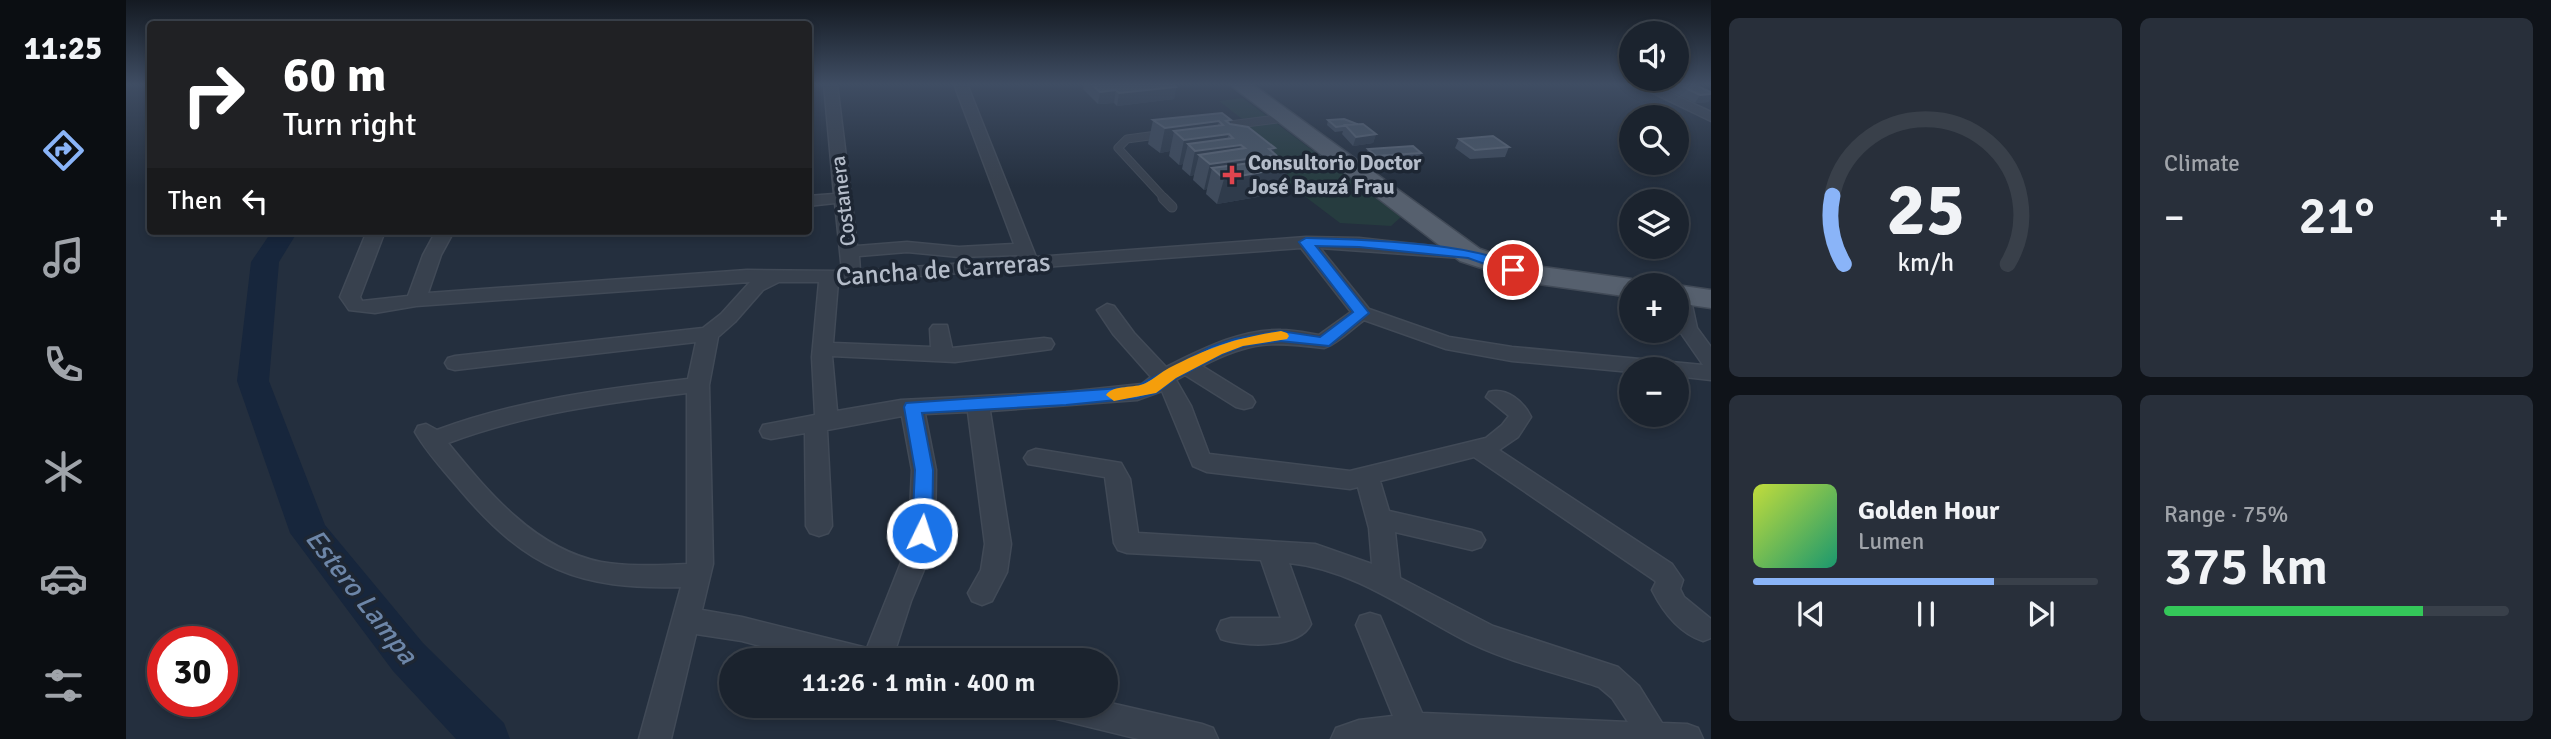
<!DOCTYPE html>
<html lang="en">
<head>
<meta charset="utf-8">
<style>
	body { margin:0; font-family:Signika,sans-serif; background:#282f3a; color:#f1f3f6; height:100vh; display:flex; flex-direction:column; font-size:26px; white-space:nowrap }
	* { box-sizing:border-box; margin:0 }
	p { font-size:23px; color:#a0a4aa }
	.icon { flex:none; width:38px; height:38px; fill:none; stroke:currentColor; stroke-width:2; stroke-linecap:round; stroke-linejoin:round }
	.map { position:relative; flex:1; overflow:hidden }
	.panel { display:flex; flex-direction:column; gap:18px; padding:18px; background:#0f1319; width:840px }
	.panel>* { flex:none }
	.top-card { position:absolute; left:21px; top:21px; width:665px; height:214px; border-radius:7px; box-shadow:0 4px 10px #0003,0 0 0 2px #39404a; background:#202124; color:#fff; overflow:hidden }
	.buttons { position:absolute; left:1493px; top:21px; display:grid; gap:14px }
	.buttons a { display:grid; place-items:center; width:70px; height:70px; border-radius:50%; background:#1b232e; box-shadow:0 4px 10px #0003,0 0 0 2px #39404a; font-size:35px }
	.speed { position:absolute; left:21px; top:626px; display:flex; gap:14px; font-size:35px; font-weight:700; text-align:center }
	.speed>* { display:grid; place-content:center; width:91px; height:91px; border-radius:50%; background:#1b232e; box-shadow:0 4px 10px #0003,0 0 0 2px #39404a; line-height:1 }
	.speed .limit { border:10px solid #d22; background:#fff; color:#111 }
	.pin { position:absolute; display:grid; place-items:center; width:60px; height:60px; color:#fff; margin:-30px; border:4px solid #fff; border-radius:50%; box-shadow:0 2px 7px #0007 }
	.me { position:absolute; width:77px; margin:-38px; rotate:4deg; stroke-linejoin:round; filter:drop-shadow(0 0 5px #0008) }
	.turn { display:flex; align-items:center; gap:24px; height:147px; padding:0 21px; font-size:32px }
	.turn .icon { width:91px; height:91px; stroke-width:2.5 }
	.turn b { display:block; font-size:49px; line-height:60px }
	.then { display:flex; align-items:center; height:66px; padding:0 21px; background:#0003; gap:14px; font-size:26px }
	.big { font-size:52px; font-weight:600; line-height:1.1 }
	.panel .widget { flex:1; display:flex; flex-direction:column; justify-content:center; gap:10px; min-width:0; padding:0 24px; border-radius:10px; background:#282f3a }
	.panel .dial { align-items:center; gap:0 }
	.dial svg { height:182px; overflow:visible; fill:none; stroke:#39404a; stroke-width:7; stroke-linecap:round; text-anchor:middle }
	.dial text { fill:#f1f3f6; stroke:none }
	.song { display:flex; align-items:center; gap:21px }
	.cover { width:84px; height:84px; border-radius:10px; background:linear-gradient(135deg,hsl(70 70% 55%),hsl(160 70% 35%)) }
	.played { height:7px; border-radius:4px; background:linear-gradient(90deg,#8ab4f8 70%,#39404a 70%) }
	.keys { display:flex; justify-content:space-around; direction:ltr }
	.heat { display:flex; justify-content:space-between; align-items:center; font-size:38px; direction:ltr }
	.charge { height:10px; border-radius:5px; background:linear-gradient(90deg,#34c759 75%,#39404a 0) }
	.panel .tiles { flex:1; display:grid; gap:18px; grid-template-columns:repeat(2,1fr) }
	.trip { position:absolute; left:593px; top:648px; width:399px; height:70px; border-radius:35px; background:#1b232e; box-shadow:0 4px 10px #0003,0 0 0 2px #39404a; font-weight:600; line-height:70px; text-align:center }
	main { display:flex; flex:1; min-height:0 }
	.tab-bar { display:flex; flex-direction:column; width:126px; justify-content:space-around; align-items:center; background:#0b0e12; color:#a0a4aa }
	.tab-bar .icon { width:49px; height:49px }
	.tab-bar .active { color:#8ab4f8 }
	.tab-bar b { font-size:32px; color:#f1f3f6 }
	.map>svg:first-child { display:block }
	.green { fill:#263c3f }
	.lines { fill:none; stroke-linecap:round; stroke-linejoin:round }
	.river { fill:#17263c; fill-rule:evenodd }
	.lane-far1-casing { stroke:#414a57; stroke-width:9 }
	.lane-casing { stroke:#414a57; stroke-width:11 }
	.street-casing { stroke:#414a57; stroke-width:3 }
	.primary-casing { stroke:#414a57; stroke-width:3 }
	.lane-far1 { stroke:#38414e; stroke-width:7 }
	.lane { stroke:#38414e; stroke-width:9 }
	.street { fill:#38414e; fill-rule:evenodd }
	.primary { fill:#56606e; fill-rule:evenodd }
	.wall { fill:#3f4b5c }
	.shaded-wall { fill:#2f3b4b }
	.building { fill:#4b5868; stroke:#5c6777; stroke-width:2 }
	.route { fill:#1a73e8; stroke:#114b97; stroke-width:2 }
	.slow { fill:#f59e0b }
	.health-dot { fill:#e0444e; stroke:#1d2633; stroke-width:2.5 }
	.labels { text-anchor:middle; stroke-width:7; stroke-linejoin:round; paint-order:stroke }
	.far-poi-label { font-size:21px; font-weight:bold; fill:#b4bcc9; stroke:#1d2633; text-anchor:start }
	.far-street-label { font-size:21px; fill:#b4bcc9; stroke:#1d2633 }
	.street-label { font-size:26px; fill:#b4bcc9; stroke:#1d2633 }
	.water-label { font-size:28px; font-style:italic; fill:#6d86a8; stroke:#1d2633 }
</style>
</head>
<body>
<main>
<nav class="tab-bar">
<b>11:25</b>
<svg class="icon active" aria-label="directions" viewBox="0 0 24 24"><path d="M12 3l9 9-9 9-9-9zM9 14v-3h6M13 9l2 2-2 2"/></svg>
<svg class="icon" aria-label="music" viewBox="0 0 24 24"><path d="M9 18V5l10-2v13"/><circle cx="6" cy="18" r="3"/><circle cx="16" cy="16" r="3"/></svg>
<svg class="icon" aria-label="phone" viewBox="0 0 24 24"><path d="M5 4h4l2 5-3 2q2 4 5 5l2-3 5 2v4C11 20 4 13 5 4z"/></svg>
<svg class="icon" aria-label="climate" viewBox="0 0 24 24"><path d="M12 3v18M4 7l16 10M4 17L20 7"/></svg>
<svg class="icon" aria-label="car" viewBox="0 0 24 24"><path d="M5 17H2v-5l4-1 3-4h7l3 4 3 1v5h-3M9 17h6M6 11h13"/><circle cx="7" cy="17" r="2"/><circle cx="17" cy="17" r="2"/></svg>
<svg class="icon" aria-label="filters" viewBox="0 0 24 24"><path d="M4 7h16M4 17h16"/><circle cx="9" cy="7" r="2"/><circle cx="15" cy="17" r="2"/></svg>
</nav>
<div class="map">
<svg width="1585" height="739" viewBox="0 0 1585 739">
	<rect width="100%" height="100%" fill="#242f3e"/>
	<path class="green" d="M1117,98l158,119 -10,9 -51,-3 -120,-91 30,-7 -31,-24z"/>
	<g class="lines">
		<path class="river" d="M146,231h26l-19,31 -10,119 56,144 98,118 81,80 6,16h-54l-63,-68 -103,-138 -53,-152 14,-119z"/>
		<g class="lane-far1-casing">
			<path id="lane-far1" d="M1096,126l63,-8
				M1038,134l-37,5 -9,9 47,51"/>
		</g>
		<g class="lane-casing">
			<path id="lane" d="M1037,198l9,9"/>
		</g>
		<g class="street-casing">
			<path id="street" d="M698,84h13l20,162 50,-4 52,5 55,-3 -60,-160h13l69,173 270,-20 53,1 111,12 9,5 -3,4 -156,-11 49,61 80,28 63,10 191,18 -27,-39v-36l7,2 9,13 5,23 14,19v33l-35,-4v-7h-45v3l-119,-11 -66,-12 -82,-29c-11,8 -28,25 -40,28 -52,-7 -74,-7 -122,18l50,31 3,5 -3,5 -8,2 -8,-2 -51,-32 -9,5 15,26 18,48 141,17 136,-33 16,-13 7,-9 -23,-19 3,-5c18,-5 35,10 42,25l-13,20 -19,13 173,114 11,16 -3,9 4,8 27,22v19l-8,3c-24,-8 -40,-29 -51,-51l4,-8 -2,-2 -180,-123 -94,24 9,30 83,19 9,3 4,7 -4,7 -9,3 -77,-18 5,46 93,48 125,41 21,19 23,37 25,1 11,4 5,11h-372l5,-11 23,-8 34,-4 -37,-91 4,-9 10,-3 10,3 42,97 206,9 -16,-24 -13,-11c-42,-14 -87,-24 -127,-43 -60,-30 -115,-74 -183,-81l22,61c-12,25 -67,23 -90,15l-4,-9 4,-9 10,-3h50l-20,-58 -134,-7 -9,-3 -4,-7 -9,-66 -77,-13 -4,-6 4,-6 8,-3 85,14 9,16 8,54 177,11 57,20 -3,-36 -11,-41 -8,2 -143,-17 -14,-6 -31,-75 -25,9 -147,11 21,133 -4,28 -15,29 -10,4 -10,-4 -4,-8 13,-23 4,-26 -17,-132 -43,2 11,56 -1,63 -7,27 -17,41 -19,59h-79l-71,-19 -46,-7 -25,105h-32l42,-152c-102,3 -154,-18 -220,-96 -16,-19 -34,-38 -46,-59l3,-6 8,-2 11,6c81,-30 166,-41 251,-51l8,-37 -241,28 -7,-2 -3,-5 3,-5 7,-2 248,-28 18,-14 29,-32 -334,24 -41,7 -26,-3 -9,-13 27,-66h18l-25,66 2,4 46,-5 15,-41 13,-24h18l-13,24 -13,38 319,-23 95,1 -7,-68 -27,3v-10l26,-2zM1175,248l50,64 -32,23c-12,-2 -26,-5 -38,-5 -41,-1 -80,20 -115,37l-32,-34 -20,-27 -7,-2 -10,6 16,24 38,43 -9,7 -76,8 -165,8 -64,11 -5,-55 123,6 89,-12 7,-1 3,-5 -3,-5 -7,-1 -92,10 -5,-23h-14l-3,4 1,18 -98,-4 5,-61zM781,252l52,5 58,-2 2,4 -159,12 -1,-15zM653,282h40l-7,75 3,58 -52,10 -3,6 3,6 8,2 34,-6 1,93 4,7 9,3 9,-3 4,-7 -5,-96 75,-14 10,54 -3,63 -7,27 -35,88 -125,-31 -40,-7 11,-46 -4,-179 9,-48 17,-15 28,-32zM561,393v171c-28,1 -58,3 -86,-2 -66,-13 -113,-70 -153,-119 77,-29 158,-40 239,-50z
				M1508,84h17l60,28v9z
				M980,702l96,22 11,4 5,11h-79l-82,-20 -11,-4 -4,-10h64z"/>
		</g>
		<g class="primary-casing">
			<path id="primary" d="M1103,84h23l228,165 48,16 103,14 10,3 3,3h-13v12l-107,-15 -64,-21z
				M1549,285h1l35,5v18l-35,-5z"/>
		</g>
		<use href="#lane-far1" class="lane-far1"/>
		<use href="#lane" class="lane"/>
		<use href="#street" class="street"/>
		<use href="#primary" class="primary"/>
	</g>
	<path class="wall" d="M958,84h89l3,3 -2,12 -57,7 -3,-3 -16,1 -15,-15z
		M1533,84h34l16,18 -14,1 -37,-18z
		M1027,120h78l-1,4 46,31 -1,5 6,33 -64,11 -11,-10 1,-5 -3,1 -11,-10 1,-5 -4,1 -8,-7 1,-5 -4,1 -10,-9 1,-5 -10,2 -12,-9z
		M1202,120l48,14 -3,9 -20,3 -11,-12 1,-3 -8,1 -8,-7z
		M1333,139l50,8 -4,10 -35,2 -15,-11z
		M1242,149l53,4 -3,9 -45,3 -9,-7z"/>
	<path class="shaded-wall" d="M1050,87l-2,12 -57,7 2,-13z
		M990,90l-2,13 -16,1 2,-12z
		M1585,94v4l-2,4 -14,1 5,-8z
		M1105,120l-5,27 15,-2 -4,16 25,-4 -5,16 6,-1 6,-23 6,-1 -2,8 3,-1 -4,15 17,-3 -8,26 -64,11 7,-25 -12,-11 -5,21 -3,1 6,-26 -11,-9 -5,20 -4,1 5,-25 -7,-7 -5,20 -4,1 5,-25 -10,-9 -4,20 -10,2 5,-25 54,-7 -4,15 11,-15z
		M1250,134l-3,9 -20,3 3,-9z"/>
	<path class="building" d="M965,84h82l3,3 -57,6 -3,-3 -16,2z
		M1551,84h16l18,8v2l-11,1z
		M1096,113l9,7 -5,1 4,3 18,3 27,21 -6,1 7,6 -7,1 5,4 5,-1 10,8 -65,12 -12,-11 54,-7 -4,-4 -52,7 -11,-9 46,-7 -4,-3 -46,6 -7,-7 45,-6 -4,-4 -45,6 -10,-9 49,-6 -4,-4 -54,7 -12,-8z
		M1218,119l13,5 -21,3 -8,-7z
		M1237,124l13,10 -20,3 -11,-12z
		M1367,136l16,11 -34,3 -16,-11z
		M1287,146l8,7 -45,3 -8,-7z"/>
	<linearGradient id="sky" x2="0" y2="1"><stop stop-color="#141a22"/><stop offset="0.45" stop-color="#3f4d63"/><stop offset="1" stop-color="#3f4d63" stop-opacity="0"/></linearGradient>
	<rect width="1585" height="187" fill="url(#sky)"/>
	<path class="route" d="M1180,238c43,1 184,4 213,32l-6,4 -45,-16 -109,-11 -43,-1 53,67 -40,33 -49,-5 -37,5 -21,8 -46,24 -20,15 -19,5 -71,7 -144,8 11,57 -1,63 -3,5 -7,2 -7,-2 -3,-5 3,-63 -11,-63 2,-4 230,-16 75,-40 24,-8 45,-8 40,6 33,-25 -54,-70z"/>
	<path class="slow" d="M1155,331l6,2 2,3 -2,3 -44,7 -21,8 -46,24 -20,15 -42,8 -8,-6c8,-11 28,-6 40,-12 8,-4 15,-11 23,-15 41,-21 66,-30 112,-37z"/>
	<path class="health-dot" d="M1102.5 164.5h7v7h7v7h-7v7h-7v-7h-7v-7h7z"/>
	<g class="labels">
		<g class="far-poi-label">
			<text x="1122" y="170">Consultorio Doctor<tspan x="1122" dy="24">José Bauzá Frau</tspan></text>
		</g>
		<g class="far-street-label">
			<text transform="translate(717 201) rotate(-97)" y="7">Costanera</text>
		</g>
		<g class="street-label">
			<text transform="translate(817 269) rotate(-4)" y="9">Cancha de Carreras</text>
		</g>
		<g class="water-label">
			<text transform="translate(236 596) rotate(52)" y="10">Estero Lampa</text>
		</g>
	</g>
</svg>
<div class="buttons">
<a><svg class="icon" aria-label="sound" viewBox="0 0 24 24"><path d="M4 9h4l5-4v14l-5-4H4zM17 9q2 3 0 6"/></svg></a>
<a><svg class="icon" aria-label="search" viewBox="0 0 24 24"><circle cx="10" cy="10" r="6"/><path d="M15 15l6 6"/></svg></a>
<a><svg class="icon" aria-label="layers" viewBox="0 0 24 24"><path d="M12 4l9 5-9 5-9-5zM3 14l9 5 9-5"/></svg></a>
<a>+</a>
<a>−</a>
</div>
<div class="speed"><div class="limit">30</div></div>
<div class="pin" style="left:1387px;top:270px;background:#d93025"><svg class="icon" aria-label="arrive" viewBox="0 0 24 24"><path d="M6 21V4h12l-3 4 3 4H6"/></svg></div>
<svg class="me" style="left:796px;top:533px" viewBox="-20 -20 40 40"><circle r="17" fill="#1a73e8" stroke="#fff" stroke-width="3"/><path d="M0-11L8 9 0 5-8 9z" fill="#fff"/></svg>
<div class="trip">11:26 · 1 min · 400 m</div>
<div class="top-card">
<div class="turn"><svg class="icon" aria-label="right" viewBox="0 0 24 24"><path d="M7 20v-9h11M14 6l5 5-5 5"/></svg><div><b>60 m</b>Turn right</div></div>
<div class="then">Then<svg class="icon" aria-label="left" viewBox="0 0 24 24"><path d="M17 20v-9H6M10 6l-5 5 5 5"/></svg></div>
</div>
</div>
<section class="panel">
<div class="tiles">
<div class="widget dial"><svg viewBox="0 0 100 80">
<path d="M14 69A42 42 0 1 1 86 69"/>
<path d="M14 69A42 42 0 0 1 9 39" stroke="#8ab4f8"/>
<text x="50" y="56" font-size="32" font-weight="700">25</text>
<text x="50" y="72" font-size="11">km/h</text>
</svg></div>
<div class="widget"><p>Climate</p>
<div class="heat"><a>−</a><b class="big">21°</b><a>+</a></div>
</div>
<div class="widget">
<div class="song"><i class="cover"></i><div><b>Golden Hour</b><p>Lumen</p></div></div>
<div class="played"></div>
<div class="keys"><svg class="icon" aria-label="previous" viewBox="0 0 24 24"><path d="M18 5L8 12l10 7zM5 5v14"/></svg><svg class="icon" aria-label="pause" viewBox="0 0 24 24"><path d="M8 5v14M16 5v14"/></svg><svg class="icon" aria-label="next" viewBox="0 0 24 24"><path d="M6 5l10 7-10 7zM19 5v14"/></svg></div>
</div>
<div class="widget"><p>Range · 75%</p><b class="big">375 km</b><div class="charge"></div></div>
</div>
</section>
</main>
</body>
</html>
